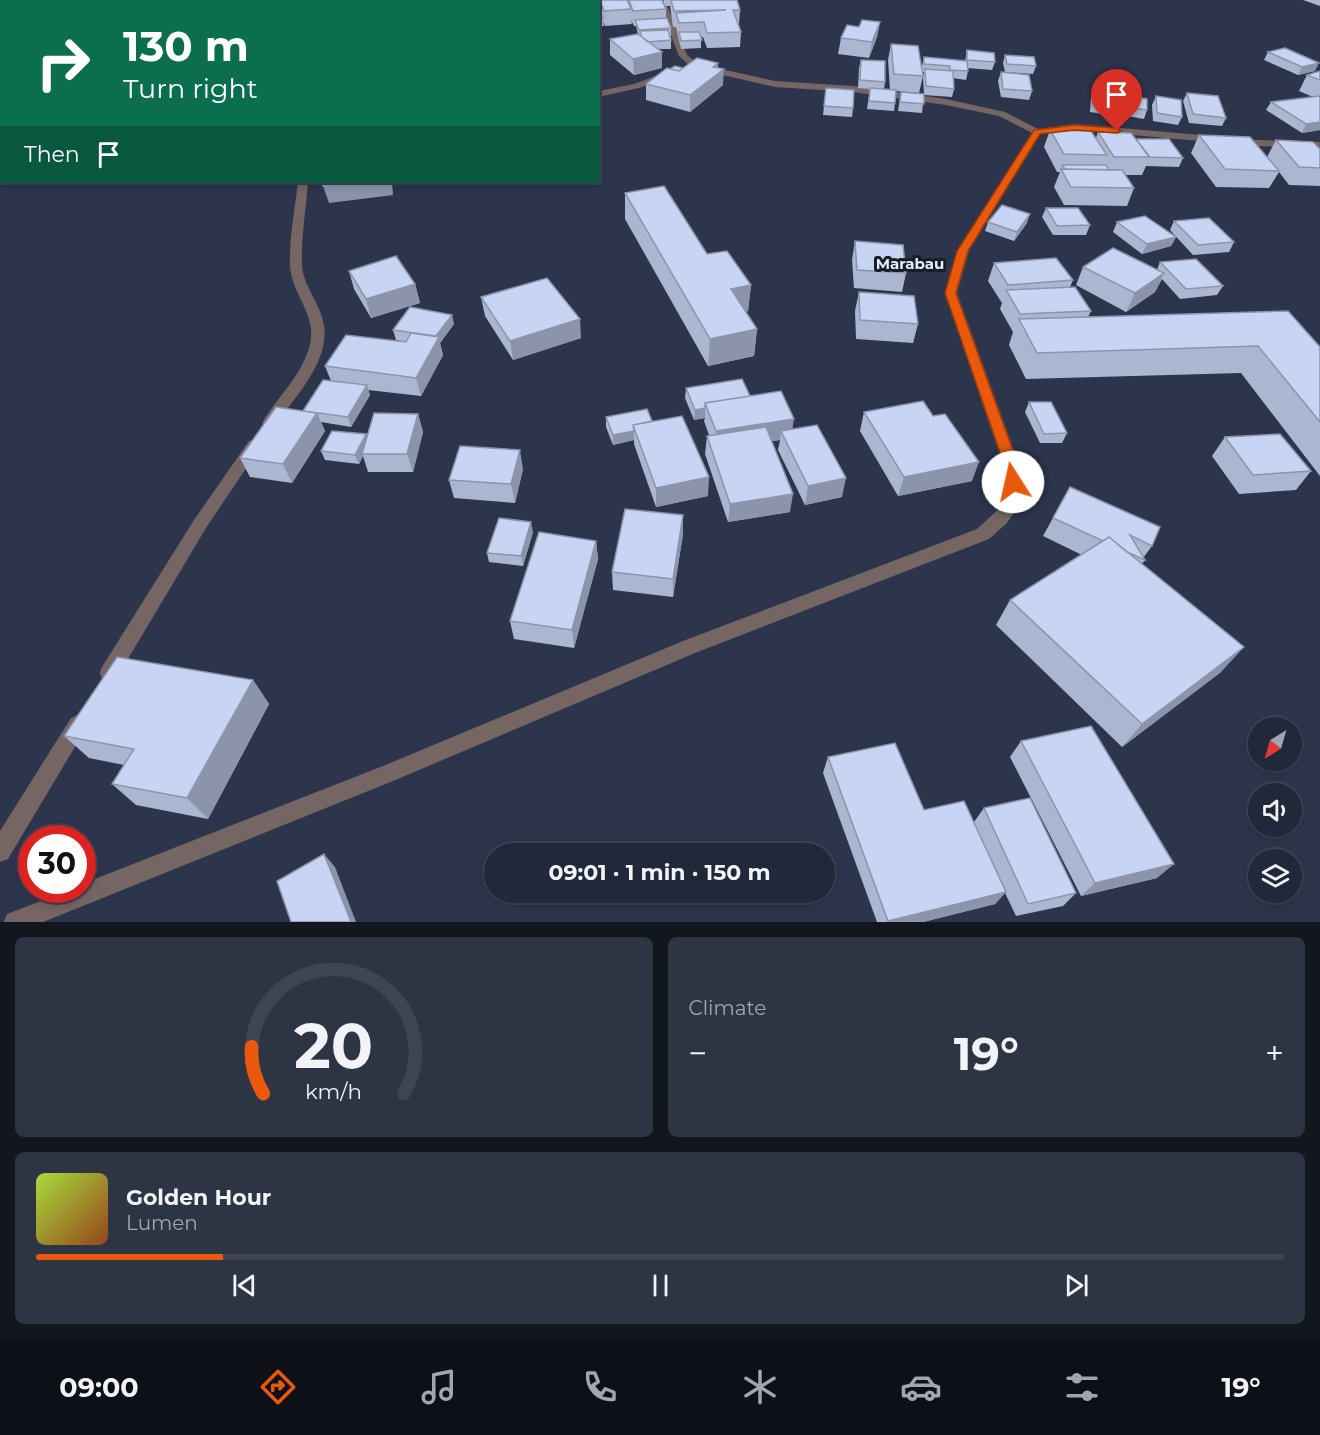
<!DOCTYPE html>
<html lang="en">
<head>
<meta charset="utf-8">
<style>
	body { margin:0; font-family:Montserrat,sans-serif; background:#2d3444; color:#f1f3f6; height:100vh; display:flex; flex-direction:column; font-size:22px; white-space:nowrap }
	* { box-sizing:border-box; margin:0 }
	p { font-size:20px; color:#a2a6ae }
	.icon { flex:none; width:33px; height:33px; fill:none; stroke:currentColor; stroke-width:2; stroke-linecap:round; stroke-linejoin:round }
	.map { position:relative; height:922px; overflow:hidden }
	.details { display:flex; flex-direction:column; gap:15px; padding:15px; background:#12161f; flex:1 }
	.details>* { flex:none }
	.top-card { position:absolute; left:0px; top:0px; width:600px; height:183px; box-shadow:0 3px 9px #0003,0 0 0 2px #3e4453; background:#0b6e4f; color:#fff; overflow:hidden }
	.needle { width:39px; rotate:217deg }
	.buttons { position:absolute; left:1248px; top:717px; display:grid; gap:12px }
	.buttons a { display:grid; place-items:center; width:54px; height:54px; border-radius:50%; background:#212839; box-shadow:0 3px 9px #0003,0 0 0 2px #3e4453; font-size:30px }
	.speed { position:absolute; left:18px; top:825px; display:flex; gap:12px; font-size:30px; font-weight:700; text-align:center }
	.speed>* { display:grid; place-content:center; width:78px; height:78px; border-radius:50%; background:#212839; box-shadow:0 3px 9px #0003,0 0 0 2px #3e4453; line-height:1 }
	.speed .limit { border:9px solid #d22; background:#fff; color:#111 }
	.pin { position:absolute; display:grid; place-items:center; width:51px; height:51px; color:#fff; margin:-62px -26px; border-radius:50% 50% 50% 0; rotate:-45deg; box-shadow:0 0 6px #0007 }
	.pin .icon { rotate:45deg }
	.me { position:absolute; width:66px; margin:-33px; rotate:350deg; stroke-linejoin:round; filter:drop-shadow(0 0 4px #0008) }
	.turn { display:flex; align-items:center; gap:21px; height:126px; padding:0 24px; font-size:27px }
	.turn .icon { width:78px; height:78px; stroke-width:2.5 }
	.turn b { display:block; font-size:42px; line-height:51px }
	.then { display:flex; align-items:center; height:57px; padding:0 24px; background:#0003; gap:12px; font-size:22px }
	.big { font-size:45px; font-weight:700; line-height:1.1 }
	.details .widget { flex:1; display:flex; flex-direction:column; justify-content:center; gap:9px; min-width:0; padding:0 21px; border-radius:9px; background:#2d3444 }
	.details .dial { align-items:center; gap:0 }
	.dial svg { height:156px; overflow:visible; fill:none; stroke:#3e4453; stroke-width:7; stroke-linecap:round; text-anchor:middle }
	.dial text { fill:#f1f3f6; stroke:none }
	.song { display:flex; align-items:center; gap:18px }
	.cover { width:72px; height:72px; border-radius:9px; background:linear-gradient(135deg,hsl(80 70% 55%),hsl(20 70% 35%)) }
	.played { height:6px; border-radius:3px; background:linear-gradient(90deg,#ea580c 15%,#3e4453 15%) }
	.keys { display:flex; justify-content:space-around; direction:ltr }
	.heat { display:flex; justify-content:space-between; align-items:center; font-size:33px; direction:ltr }
	.details .tiles { flex:1; display:grid; gap:15px; grid-template-columns:1fr 1fr }
	.widget:last-child { grid-column:span 2 }
	.trip { position:absolute; left:484px; top:843px; width:351px; height:60px; border-radius:30px; background:#212839; box-shadow:0 3px 9px #0003,0 0 0 2px #3e4453; font-weight:700; line-height:60px; text-align:center }
	.tab-bar { display:flex; height:96px; justify-content:space-around; align-items:center; background:#0d1017; color:#a2a6ae }
	.tab-bar .icon { width:42px; height:42px }
	.tab-bar .selected { color:#ea580c }
	.tab-bar b { font-size:27px; color:#f1f3f6 }
	.map>svg:first-child { display:block }
	.lines { fill:none; stroke-linecap:round; stroke-linejoin:round }
	.minor { fill:#756664; fill-rule:evenodd }
	.wall { fill:#abb6d1 }
	.shaded-wall { fill:#8b94aa }
	.building { fill:#c7d4f3; stroke:#8b94aa; stroke-width:1.5 }
	.route { fill:#ea580c; stroke:#983908; stroke-width:1.5 }
	.labels { text-anchor:middle; stroke-width:6; stroke-linejoin:round; paint-order:stroke }
	.far-quarter-label { font-size:15px; font-weight:bold; fill:#e5ecfa; stroke:#191d28 }
</style>
</head>
<body>
<div class="map">
<svg width="1320" height="922" viewBox="0 0 1320 922">
	<rect width="100%" height="100%" fill="#2c354c"/>
	<g class="lines">
		<path class="minor" d="M216,0h8l1,2h-8z
			M657,0h8l22,55 11,9 77,17 78,5 93,13 59,13 33,17 37,-5 183,16 62,2v6l-62,-2 -183,-16 -35,4 -71,117 -12,42 63,174 -2,39 -11,17 -18,16 -294,114 -302,128 -350,141h-39l3,-8 8,-3 54,-21h13v-6l301,-118 300,-125 294,-112 25,-23 2,-39 -59,-174 12,-42 75,-118 -33,-17 -53,-11 -93,-13 -78,-5 -83,-19 -13,-12z
			M669,71l4,3 -1,2 -33,12 -41,9v-6l36,-7z
			M298,182h10c-2,27 -7,56 -6,83 1,20 17,37 21,56 10,38 -29,77 -49,106l-5,1 -7,-5c15,-26 41,-48 48,-79 7,-30 -19,-50 -20,-79 -1,-27 5,-56 8,-83z
			M254,440l7,5 -2,4 -53,79 -90,151 -7,2 -7,-2 -2,-6 2,-6 92,-147 55,-79z
			M78,715l7,3 3,6 -3,6 -77,129 -8,3v-31l71,-113z"/>
	</g>
	<path class="wall" d="M598,0h64l2,5v-5h73l3,10 -1,15 2,7 -1,15 -33,1 -4,-11h-2v11l-20,1 -5,-22h-3l-3,-21h-5l1,3v9l5,10v8h-2l2,4v9h-13l4,3v16l-28,7 -24,-20v-16l28,-5 -2,-8h-2l-3,-6 1,4 -27,2 -2,-5 1,5 -6,1z
		M1303,0h17v6z
		M880,22l-3,15 -8,21 -31,-4 3,-16 18,-11z
		M891,44l32,32 -4,17 -23,-2 -1,12 -1,8 -27,-2 3,-20 -12,-1 1,-20 2,-8 24,22 -1,7 6,1 -2,-30z
		M967,50l28,12 -3,8 -25,-2 1,3 -2,9 -13,-2 1,11 -2,8 -28,-2 -2,18 -24,-2 3,-19 23,2 -1,-17 1,-5h-2v-6l2,-9 41,4z
		M1268,52l47,19 -17,4 -34,-15z
		M1005,55l31,11 -3,8 -28,-2 -2,-9z
		M718,63v5l5,17 -33,27 -44,-12v-16l24,-15 13,-1z
		M1320,71v59l-18,3 -36,-23 5,-8 42,-5 -14,-6 8,-16z
		M1001,72l31,19 -3,9 -28,-3 -3,-16z
		M826,88l27,20 -1,9 -29,-2z
		M1094,90l19,17 -3,8 -20,-3 1,-14z
		M1187,93l39,25 -4,8 -33,-3 -6,-22z
		M1125,95l22,15 -3,9 -22,-4v-11z
		M1156,96l26,21 -4,8 -25,-4 -1,-16z
		M1050,130l46,8 2,-6 38,7 47,19 -4,9 -33,-1 -4,9h-17l9,13 -7,18 -63,-1 -10,-18 6,-15h-3l-13,-25z
		M1199,135l68,22 9,-17 44,9v37l-31,-1 -10,-13 -10,16 -53,-1 -25,-34z
		M625,193l126,92 -3,26 -2,1 11,17 -3,27 -46,10 -83,-147z
		M1046,208l44,17 -4,10h-33l-11,-18z
		M1174,221l60,21 -5,10 -36,3 -23,-25z
		M988,222l39,1 -13,18 -29,-10z
		M1117,222l59,15 -5,9 -29,8 -29,-22z
		M855,241l51,32 -4,19 -48,-4 -2,-28z
		M1160,262l63,24 -6,9 -37,4 -18,-20 -7,13 -29,20 -50,-27 7,-18 74,3z
		M994,263l79,17 -3,7 21,24 -3,6 232,30v129l-79,-103 -215,6 -17,-34 4,-13 -13,-23 2,-6 -14,-22z
		M349,271l66,13 5,19 -49,15 -17,-29z
		M859,292l59,32 -5,19 -57,-4 -1,-28z
		M481,297l100,41 -68,22 -28,-44z
		M454,324l-14,19 3,12 -22,41 -53,-6 2,5 -19,32 -30,-5 4,9 -33,52 -42,-6 -10,-19 63,-47 28,-30 -6,-15 81,-24 -10,-2 -3,-10z
		M686,388l64,8 42,33 50,68 -37,8 -27,-55 2,-10 -9,1 19,71 -62,10 -23,-68 2,-18 2,-1 -5,-14 1,-3 -11,2 -9,-22z
		M1029,402l38,31 -5,10h-22l-15,-31z
		M864,412l108,69 -74,15 -38,-65z
		M418,414l5,18 -10,40h-45l-5,-16 -4,8 -34,-4 -4,-9 45,-17 1,4z
		M606,417l46,4 56,75 -52,11 -22,-63v-4l-21,5 -7,-18z
		M1225,437l86,34 -15,19 -57,4 -27,-38z
		M523,469l-8,34 -61,-5 -5,-18z
		M1070,487l82,59 -9,12 2,2 -3,4 79,108 -99,75 -126,-122 14,-25 72,-45 -39,-19z
		M533,532l-10,34 -34,-4 -2,-9z
		M683,534l-10,63 -60,-7 -1,-18z
		M596,541l2,18 -24,89 -60,-9 -4,-18z
		M253,680l16,24 -61,115 -72,-14 -24,-21 12,-19 -35,-7 -25,-22z
		M1021,741l136,137 -76,18 -71,-139z
		M828,757l96,53 50,12 10,-14 92,85 -13,13 -47,10 -11,-23 -10,11 -72,18h-46l-54,-149z"/>
	<path class="shaded-wall" d="M880,22l-3,15 -8,21 3,-16z
		M662,52v16l-28,7 -1,-16z
		M718,63l-1,11 7,-5 -1,16 -33,27v-17l23,-28z
		M1319,63l-4,8 -17,4 4,-8z
		M1320,122v8l-18,3 4,-9z
		M358,182h34l1,13 -64,8 -6,-17z
		M1030,214l-3,9 -13,18 3,-9z
		M1176,237l-5,9 -29,8 5,-10z
		M1164,273l-9,19 -29,20 9,-19z
		M415,284l5,19 -49,15 -5,-19z
		M751,285l-3,26 -19,4 2,-26z
		M452,315l2,9 -14,19 3,12 -22,41 -5,-18 19,-40z
		M580,319l1,19 -68,22 -3,-19z
		M757,329l-3,27 -46,10 2,-27z
		M367,385l3,10 -19,32 -3,-10z
		M705,408v10l-11,2 1,-10z
		M317,413l8,18 -33,52 -9,-19z
		M418,414l5,18 -10,40 -6,-18z
		M794,419l-3,19 -10,-7 -1,9 -65,10 1,-19z
		M634,431v9l-21,5v-10z
		M366,434l3,10 -7,10 1,2 -4,8 -4,-9z
		M520,450l3,19 -8,34 -4,-19z
		M979,462l-7,19 -74,15 6,-19z
		M709,477l-1,19 -52,11v-19z
		M846,478l-4,19 -37,8 3,-19z
		M793,494l-3,18 -62,10 2,-18z
		M683,515v19l-10,63v-18z
		M531,522l2,10 -10,34 -2,-10z
		M596,541l2,18 -24,89 -2,-18z
		M1244,647l-23,25 -99,75 20,-23z
		M253,680l16,24 -61,115 -21,-21z
		M324,854l11,13 21,55h-5z
		M1174,864l-17,14 -76,18 14,-13z
		M1006,892l-11,12 -72,18h-35v-1z"/>
	<path class="building" d="M266,0h15l-13,2h-16z
		M281,0h22v2h-35z
		M543,0h30v1l-30,1z
		M577,0l1,2h-22z
		M600,0h27l4,9 -27,2z
		M629,0h33l4,9 -33,2z
		M671,0h66l3,10h-7l8,22 -34,1 -3,-11 -25,1 -3,-10 50,-3 -52,1z
		M598,8l5,10 -5,1z
		M667,18l4,10 -32,2 -4,-10z
		M862,20l18,2 -8,20 -31,-4 6,-13 12,2z
		M668,30l3,10 -23,2 -7,-6 -1,-5z
		M679,32h20l3,8 -21,1z
		M638,34l24,18 -29,7 -23,-20z
		M891,44l27,2 5,30 -29,-2z
		M1285,48l34,15 -17,4 -34,-15z
		M967,50l27,3 1,9 -28,-2z
		M1005,55l29,2 2,9 -29,-2z
		M924,57l43,4 1,10 -18,-1v-4l-26,-2z
		M697,58l21,5 -5,4 11,2 -34,26 -44,-11 21,-16 12,3z
		M861,60l24,1v21l-25,-2z
		M675,66l8,2 -4,3 -9,-2z
		M925,69l28,2 1,18 -28,-3z
		M1320,71v9l-13,-5z
		M1001,72l28,3 3,16 -29,-2z
		M826,88l28,2 -1,18 -29,-2z
		M870,88l26,2 -1,13 -26,-2z
		M1094,90l20,3 -1,14 -20,-4z
		M901,92l23,2v10l-24,-2z
		M1187,93l31,3 8,22 -33,-4z
		M1125,95l22,4v11l-22,-3z
		M1156,96l25,4 1,17 -25,-4z
		M1320,96v26l-14,2 -35,-22z
		M1050,130l41,1 16,24 -43,-1z
		M1098,132l33,1 19,24h-36z
		M1199,135l51,2 29,34 -54,-2z
		M1136,139h33l14,19 -34,-1z
		M1276,140l37,2 7,7v19l-21,-1z
		M1062,165h44l3,5 -44,-1z
		M1061,169l61,1 12,18 -63,-1z
		M323,182h35l-35,4z
		M664,186l43,68 20,-3 24,34 -20,4 26,40 -47,10 -85,-146z
		M1002,205l28,9 -13,18 -29,-10z
		M1046,208h32l12,17 -33,1z
		M1145,216l31,21 -29,7 -30,-22z
		M1209,218l25,24 -36,3 -24,-24z
		M855,241l48,4 3,28 -49,-3z
		M1113,248l51,25 -29,20 -52,-26z
		M396,256l19,28 -49,15 -17,-28z
		M1056,258l17,22 -65,5 -14,-22z
		M1196,259l27,27 -37,3 -26,-27z
		M547,278l33,41 -70,22 -29,-44z
		M1075,287l16,24 -71,3 -14,-24z
		M859,292l55,4 4,28 -58,-4z
		M410,307l42,8 -16,21 -43,-6z
		M1288,311l32,36v75l-62,-76 -221,7 -18,-34z
		M411,333l28,4 -23,41 -91,-12 21,-31 60,7z
		M742,379l8,17 -45,7v5l-10,2 -9,-22z
		M323,380l44,5 -19,32 -45,-6z
		M781,391l13,28 -78,12 -11,-28z
		M923,401l10,15 12,-2 34,48 -75,15 -40,-65z
		M1029,402h22l16,31 -23,1z
		M276,407l41,6 -34,51 -43,-6z
		M647,409l5,12 -19,4 1,6 -21,4 -7,-18z
		M374,413l44,1 -11,40h-45z
		M682,416l27,61 -53,11 -23,-63z
		M817,425l29,53 -38,8 -27,-55z
		M766,427l27,67 -63,10 -23,-68z
		M332,431l34,3 -11,21 -34,-4z
		M1280,434l31,37 -58,4 -28,-38z
		M460,446l60,4 -9,34 -62,-4z
		M1070,487l90,40 -8,19 -22,-11 15,25 -18,-8 -18,-15 -6,4 -50,-23z
		M625,509l58,6 -10,64 -61,-7z
		M499,518l32,4 -10,34 -34,-3z
		M539,532l57,9 -24,89 -62,-9z
		M1109,537l135,110 -102,77 -132,-124z
		M117,657l136,23 -66,118 -75,-14 22,-35 -70,-13z
		M1091,726l83,138 -79,19 -74,-142z
		M895,743l29,67 40,-9 42,91 -118,29 -60,-164z
		M1030,798l46,95 -48,11 -44,-96z
		M324,854l27,68h-60l-14,-41z"/>
	<path class="route" d="M1075,125l42,3 4,3 -4,2 -42,-3 -35,4 -72,117 -12,42 63,174 1,15 -7,5 -7,-5 -1,-15 -60,-174 12,-42 77,-121z"/>
	<g class="labels">
		<g class="far-quarter-label">
			<text x="910" y="269">Marabau</text>
		</g>
	</g>
</svg>
<div class="buttons">
<a><svg class="needle" viewBox="-14 -14 28 28"><path d="M0-13l5 13h-10z" fill="#e53935"/><path d="M0 13l5-13h-10z" fill="#a2a6ae"/></svg></a>
<a><svg class="icon" aria-label="sound" viewBox="0 0 24 24"><path d="M4 9h4l5-4v14l-5-4H4zM17 9q2 3 0 6"/></svg></a>
<a><svg class="icon" aria-label="layers" viewBox="0 0 24 24"><path d="M12 4l9 5-9 5-9-5zM3 14l9 5 9-5"/></svg></a>
</div>
<div class="speed"><div class="limit">30</div></div>
<div class="pin" style="left:1117px;top:131px;background:#d93025"><svg class="icon" aria-label="arrive" viewBox="0 0 24 24"><path d="M6 21V4h12l-3 4 3 4H6"/></svg></div>
<svg class="me" style="left:1013px;top:482px" viewBox="-20 -20 40 40"><circle r="19" fill="#fff"/><path d="M0-13L10 11 0 6-10 11z" fill="#ea580c"/></svg>
<div class="trip">09:01 · 1 min · 150 m</div>
<div class="top-card">
<div class="turn"><svg class="icon" aria-label="right" viewBox="0 0 24 24"><path d="M7 20v-9h11M14 6l5 5-5 5"/></svg><div><b>130 m</b>Turn right</div></div>
<div class="then">Then<svg class="icon" aria-label="arrive" viewBox="0 0 24 24"><path d="M6 21V4h12l-3 4 3 4H6"/></svg></div>
</div>
</div>
<section class="details">
<div class="tiles">
<div class="widget dial"><svg viewBox="0 0 100 80">
<path d="M14 69A42 42 0 1 1 86 69"/>
<path d="M14 69A42 42 0 0 1 8 45" stroke="#ea580c"/>
<text x="50" y="56" font-size="32" font-weight="700">20</text>
<text x="50" y="72" font-size="11">km/h</text>
</svg></div>
<div class="widget"><p>Climate</p>
<div class="heat"><a>−</a><b class="big">19°</b><a>+</a></div>
</div>
<div class="widget">
<div class="song"><i class="cover"></i><div><b>Golden Hour</b><p>Lumen</p></div></div>
<div class="played"></div>
<div class="keys"><svg class="icon" aria-label="previous" viewBox="0 0 24 24"><path d="M18 5L8 12l10 7zM5 5v14"/></svg><svg class="icon" aria-label="pause" viewBox="0 0 24 24"><path d="M8 5v14M16 5v14"/></svg><svg class="icon" aria-label="next" viewBox="0 0 24 24"><path d="M6 5l10 7-10 7zM19 5v14"/></svg></div>
</div>
</div>
</section>
<nav class="tab-bar">
<b>09:00</b>
<svg class="icon selected" aria-label="directions" viewBox="0 0 24 24"><path d="M12 3l9 9-9 9-9-9zM9 14v-3h6M13 9l2 2-2 2"/></svg>
<svg class="icon" aria-label="music" viewBox="0 0 24 24"><path d="M9 18V5l10-2v13"/><circle cx="6" cy="18" r="3"/><circle cx="16" cy="16" r="3"/></svg>
<svg class="icon" aria-label="phone" viewBox="0 0 24 24"><path d="M5 4h4l2 5-3 2q2 4 5 5l2-3 5 2v4C11 20 4 13 5 4z"/></svg>
<svg class="icon" aria-label="climate" viewBox="0 0 24 24"><path d="M12 3v18M4 7l16 10M4 17L20 7"/></svg>
<svg class="icon" aria-label="car" viewBox="0 0 24 24"><path d="M5 17H2v-5l4-1 3-4h7l3 4 3 1v5h-3M9 17h6M6 11h13"/><circle cx="7" cy="17" r="2"/><circle cx="17" cy="17" r="2"/></svg>
<svg class="icon" aria-label="filters" viewBox="0 0 24 24"><path d="M4 7h16M4 17h16"/><circle cx="9" cy="7" r="2"/><circle cx="15" cy="17" r="2"/></svg>
<b>19°</b>
</nav>
</body>
</html>
